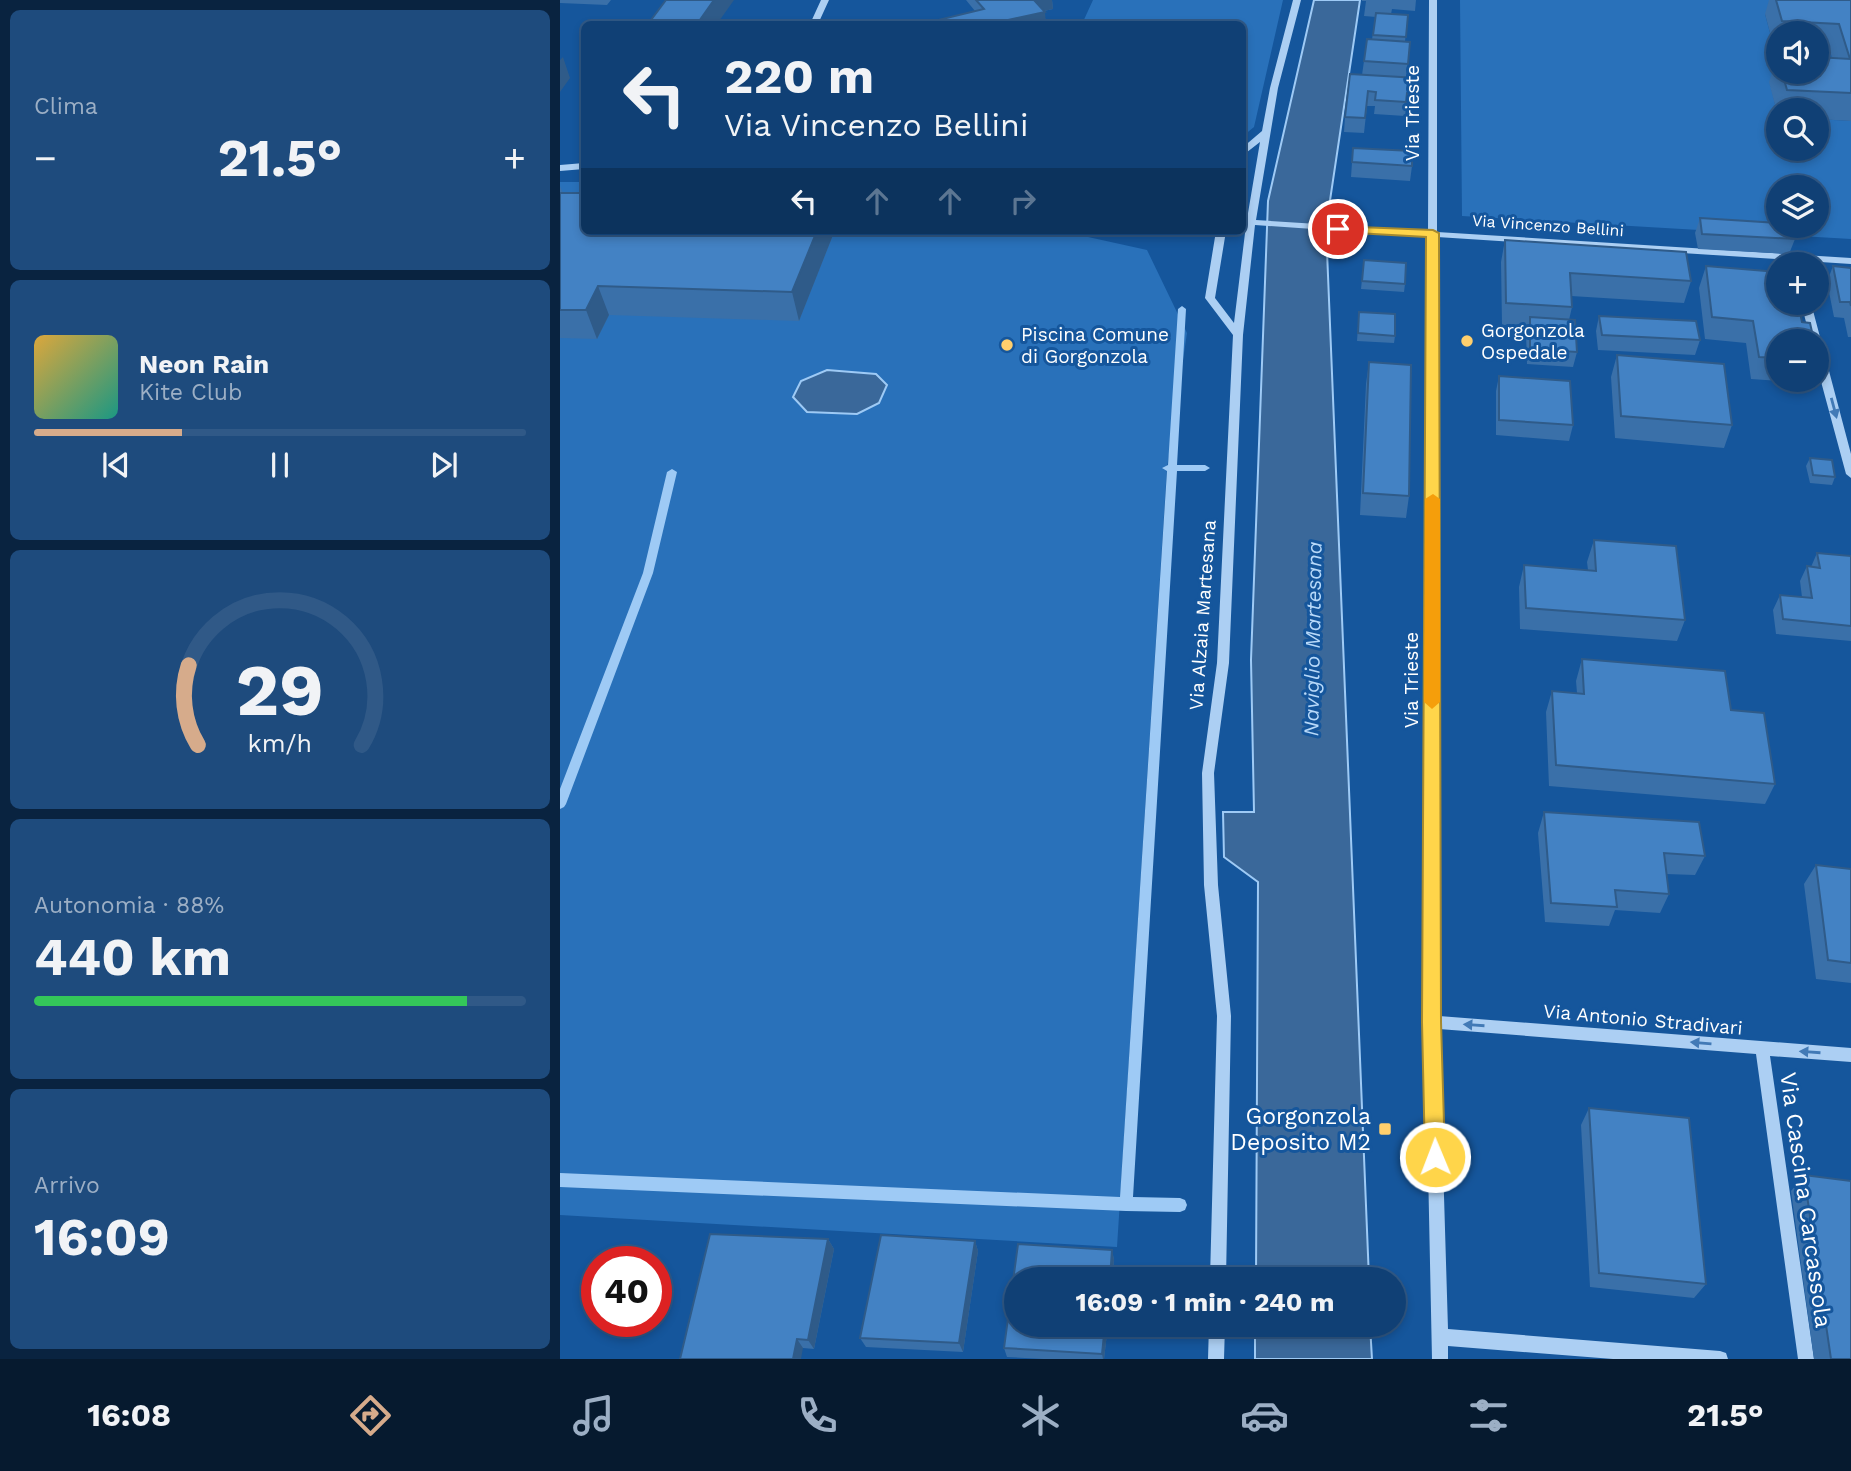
<!DOCTYPE html>
<html lang="it">
<head>
<meta charset="utf-8">
<style>
	body { margin:0; font-family:"Work Sans",sans-serif; background:#1e4b7d; color:#f1f3f6; height:100vh; display:flex; flex-direction:column; font-size:26px; white-space:nowrap }
	* { box-sizing:border-box; margin:0 }
	p { font-size:23px; color:#9cafc5 }
	.icon { flex:none; width:38px; height:38px; fill:none; stroke:currentColor; stroke-width:2; stroke-linecap:round; stroke-linejoin:round }
	.map { position:relative; flex:1; overflow:hidden }
	.details { display:flex; flex-direction:column; gap:10px; padding:10px; background:#092340; width:560px }
	.details>* { flex:none }
	.top-card { position:absolute; left:21px; top:21px; width:665px; height:214px; border-radius:10px; box-shadow:0 4px 10px #0003,0 0 0 2px #305987; background:#104075; color:#f1f3f6; overflow:hidden }
	.buttons { position:absolute; left:1206px; top:21px; display:grid; gap:14px }
	.buttons a { display:grid; place-items:center; width:63px; height:63px; border-radius:50%; background:#104075; box-shadow:0 4px 10px #0003,0 0 0 2px #305987; font-size:35px }
	.speed { position:absolute; left:21px; top:1246px; display:flex; gap:14px; font-size:35px; font-weight:700; text-align:center }
	.speed>* { display:grid; place-content:center; width:91px; height:91px; border-radius:50%; background:#104075; box-shadow:0 4px 10px #0003,0 0 0 2px #305987; line-height:1 }
	.speed .limit { border:10px solid #d22; background:#fff; color:#111 }
	.pin { position:absolute; display:grid; place-items:center; width:60px; height:60px; color:#fff; margin:-30px; border:4px solid #fff; border-radius:50%; box-shadow:0 2px 7px #0007 }
	.me { position:absolute; width:77px; margin:-38px; rotate:359deg; stroke-linejoin:round; filter:drop-shadow(0 0 5px #0008) }
	.turn { display:flex; align-items:center; gap:24px; height:147px; padding:0 28px; font-size:32px }
	.turn .icon { width:91px; height:91px; stroke-width:2.5 }
	.turn b { display:block; font-size:49px; line-height:60px }
	.lanes { display:flex; align-items:center; height:66px; padding:0 28px; background:#0003; justify-content:center; gap:35px; direction:ltr }
	.lanes .off { opacity:.35 }
	.big { font-size:52px; font-weight:700; line-height:1.1 }
	.details .tile { flex:1; display:flex; flex-direction:column; justify-content:center; gap:10px; min-width:0; padding:0 24px; border-radius:10px; background:#1e4b7d }
	.details .dial { align-items:center; gap:0 }
	.dial svg { height:182px; overflow:visible; fill:none; stroke:#305987; stroke-width:7; stroke-linecap:round; text-anchor:middle }
	.dial text { fill:#f1f3f6; stroke:none }
	.song { display:flex; align-items:center; gap:21px }
	.cover { width:84px; height:84px; border-radius:10px; background:linear-gradient(135deg,hsl(40 70% 55%),hsl(170 70% 35%)) }
	.played { height:7px; border-radius:4px; background:linear-gradient(90deg,#d6ab8b 30%,#305987 30%) }
	.keys { display:flex; justify-content:space-around; direction:ltr }
	.heat { display:flex; justify-content:space-between; align-items:center; font-size:38px; direction:ltr }
	.charge { height:10px; border-radius:5px; background:linear-gradient(90deg,#34c759 88%,#305987 0) }
	.trip { position:absolute; left:444px; top:1267px; width:402px; height:70px; border-radius:35px; background:#104075; box-shadow:0 4px 10px #0003,0 0 0 2px #305987; font-weight:700; line-height:70px; text-align:center }
	.tab-bar { display:flex; height:112px; justify-content:space-around; align-items:center; background:#061a2f; color:#9cafc5 }
	.tab-bar .icon { width:49px; height:49px }
	.tab-bar .active { color:#d6ab8b }
	.tab-bar b { font-size:32px; color:#f1f3f6 }
	main { display:flex; flex:1; min-height:0 }
	.map>svg:first-child { display:block }
	.green { fill:#2971ba; fill-rule:evenodd }
	.water { fill:#3a689a; stroke:#9ecaf5; stroke-width:2 }
	.lines { fill:none; stroke-linecap:round; stroke-linejoin:round }
	.stream { fill:#9ecaf5; fill-rule:evenodd }
	.minor { fill:#accff3; fill-rule:evenodd }
	.wall { fill:#3a70a9 }
	.shaded-wall { fill:#2f5b89 }
	.building { fill:#4382c4; stroke:#2f5b89; stroke-width:2 }
	.oneway { fill:#427ab6 }
	.route { fill:#ffd54a; stroke:#a68a30; stroke-width:2 }
	.slow { fill:#f59e0b }
	.poi-dot { fill:#ffcf6d; stroke:#15569c; stroke-width:2.5 }
	.labels { text-anchor:middle; stroke-width:6; stroke-linejoin:round; paint-order:stroke }
	.far-street-label { font-size:16px; fill:#fff; stroke:#15569c }
	.street-label { font-size:19px; fill:#fff; stroke:#15569c }
	.poi-label { font-size:19px; fill:#fff; stroke:#15569c; text-anchor:start }
	.water-label { font-size:21px; font-style:italic; fill:#b8d9f9; stroke:#15569c }
	.near-poi-label { font-size:23px; fill:#fff; stroke:#15569c; text-anchor:end }
	.near-street-label { font-size:23px; fill:#fff; stroke:#15569c }
</style>
</head>
<body>
<main>
<section class="details">
<div class="tile"><p>Clima</p>
<div class="heat"><a>−</a><b class="big">21.5°</b><a>+</a></div>
</div>
<div class="tile">
<div class="song"><i class="cover"></i><div><b>Neon Rain</b><p>Kite Club</p></div></div>
<div class="played"></div>
<div class="keys"><svg class="icon" aria-label="previous" viewBox="0 0 24 24"><path d="M18 5L8 12l10 7zM5 5v14"/></svg><svg class="icon" aria-label="pause" viewBox="0 0 24 24"><path d="M8 5v14M16 5v14"/></svg><svg class="icon" aria-label="next" viewBox="0 0 24 24"><path d="M6 5l10 7-10 7zM19 5v14"/></svg></div>
</div>
<div class="tile dial"><svg viewBox="0 0 100 80">
<path d="M14 69A42 42 0 1 1 86 69"/>
<path d="M14 69A42 42 0 0 1 10 34" stroke="#d6ab8b"/>
<text x="50" y="56" font-size="32" font-weight="700">29</text>
<text x="50" y="72" font-size="11">km/h</text>
</svg></div>
<div class="tile"><p>Autonomia · 88%</p><b class="big">440 km</b><div class="charge"></div></div>
<div class="tile"><p>Arrivo</p><b class="big">16:09</b></div>
</section>
<div class="map">
<svg width="1291" height="1359" viewBox="0 0 1291 1359">
	<rect width="100%" height="100%" fill="#15569c"/>
	<path class="green" d="M533,0h190l-29,127 -11,9 -1,-112h-160z
		M900,0h351l-46,14 9,34 4,1v23h38l1,-21h13l10,35 -70,-3 8,34v32h38l1,-30 34,2v118l-389,-23zM1218,187h38v39h-38z
		M0,182h24v49h477l86,19 40,83 -20,135 -50,779 -557,-32z"/>
	<path class="water" d="M754,0h46l-31,207 -2,44 42,1028h-113l2,-397 -34,-25 -1,-45h31l-3,-152 17,-459z
		M267,370l49,4 11,11 -8,18 -22,11 -50,-2 -14,-15 8,-16z
		M695,1325h115l2,34h-117z"/>
	<g class="lines">
		<path class="stream" d="M622,306l4,3 -9,156h28l5,3 -5,3h-28l-44,726 47,1 5,2 2,5 -2,5 -5,2 -54,-1 -566,-24v-14l560,24 47,-726 -5,-3 6,-3 10,-156z
			M112,469l5,3 -24,101 -87,231 -2,3 -4,2v-20l83,-216 24,-101z"/>
		<path class="minor" d="M261,0h8l-11,24h-8z
			M733,0h8l-23,88 -22,132 172,11 1,-231h8v232l414,26v6l-414,-27 2,779 412,32v14l-81,-6 44,303h-16l-42,-305 -317,-25 9,300 272,22 6,2 2,6h-115l-165,-13v13h-16l-7,-337 3,-785 -173,-12 -12,110 -14,328 -15,110 4,112 13,131 -5,263h-16l7,-263 -13,-131 -2,-112 15,-110 16,-328 -28,-37 11,-67h10l-11,67 19,25 12,-98 -4,-1v-4l5,-1 13,-77 -18,14v-8l20,-17 8,-43z
			M24,163v6l-24,2v-6z
			M1241,303h10l40,151v24l-5,-4 -30,-111v-22h-5z
			M649,1325h16l-1,34h-16z"/>
	</g>
	<path class="wall" d="M0,0h51l-4,5 -47,-2z
		M406,0h86l1,9 -9,2 2,13h-111l-1,-3 41,-10z
		M802,0h54l-1,11 -23,-2 -1,5 17,1 -3,26 5,1 -4,36h11l-3,30h-8l-1,8 -31,-2 1,-8h-8l-3,27 -20,-1 1,-15 17,-42 2,-14 8,-22 4,-22 -12,-1 2,-15h-4z
		M1209,0h82v121l-35,-2v-9h-38v7l-9,-35 9,-27v17h38l16,-14 -2,-7h-14v-18h-38v16l-4,-1 -9,-34z
		M793,148l59,18 -2,15 -59,-4z
		M0,186l3,7 270,42 -34,86 -190,-6 -12,24 -37,-1z
		M1140,218l95,21 -6,15 -91,-5 -3,-16z
		M945,240l186,41 -7,22 -113,-7 1,11 -3,13 8,32 -4,15 -46,-3 -1,-32 2,-5 -26,-2 -1,-63z
		M804,260l41,24 -1,8 -43,-3z
		M1146,266l72,75v39h32l-1,3 -58,-4 -5,-36 -41,-4 -6,-51z
		M1273,266l18,2v69h-3l-4,-19 -10,-1 -7,-35z
		M799,312l36,24 -1,7 -37,-2z
		M1039,316l101,24 -5,15 -97,-5 -2,-19z
		M1057,355l115,70 -8,23 -109,-10 -4,-61z
		M809,362l40,134 -3,22 -46,-3 6,-131z
		M939,376l74,49 -4,16 -73,-6v-44z
		M1250,458l25,19 -3,8 -22,-2 -4,-17z
		M1034,540l91,80 -8,21 -157,-12 -1,-42 5,-22 64,5 -1,-8z
		M1257,553l34,3v85l-75,-7 -3,-24 7,-15 22,2 -2,-16 7,-15 4,1z
		M1022,659l149,51 44,74 -10,20 -216,-18 -3,-74 6,-21 25,2 -1,-12z
		M984,812l161,44 -10,19 -29,-1 3,20 -9,19 -45,-3 -6,16 -64,-4 -7,-89z
		M1256,865l35,4v114l-35,-4 -12,-95z
		M1029,1108l117,176 -12,14 -104,-11 -9,-162z
		M1244,1175l47,184h-37l-23,-168z
		M268,1239l6,10 -20,100 -11,-1 -123,11z
		M415,1241l3,10 -15,101 -97,-5 -6,-9z
		M458,1244l94,6 2,10 -2,19h-95v46h91l-4,34h-61l-36,-2 -3,-9z"/>
	<path class="shaded-wall" d="M154,0h20l-17,24h-20z
		M473,0h19l1,9 -19,4z
		M485,12l1,12h-56z
		M3,57l7,21 -10,14v-32z
		M257,231h16v4l-34,86 -7,-29z
		M38,286l11,29 -12,24 -11,-29z
		M268,1239l6,10 -20,100 -6,-9z
		M415,1241l3,10 -15,101 -4,-9z
		M552,1250l2,10 -2,19h-2z
		M545,1325h3l-4,34h-1l-1,-5z
		M237,1339l6,9 -2,11h-8z"/>
	<path class="building" d="M106,0h48l-17,24h-49z
		M416,0h58l11,12 -55,12h-53l-3,-3 50,-12z
		M1216,0h75v93l-64,-3 -5,-18h34v-15l34,2 -11,-35 -57,-3z
		M816,13l32,2 -2,22 -33,-2z
		M807,39l43,3 -2,22 -44,-3z
		M790,74l67,4 -1,16 -9,-1 -1,9 -31,-2 1,-8 -8,-1 -3,27 -20,-1z
		M793,148l59,3v15l-60,-4z
		M0,193h24v38h233l-25,61 -194,-6 -12,24h-26z
		M1140,218l78,5v3h13l4,13 -93,-5z
		M945,240l181,12 5,29 -121,-8 2,34 -66,-4z
		M804,260l42,3 -1,21 -43,-3z
		M1146,266l72,6v31h20l4,19 8,1 4,18h-36v17l-19,-1 -6,-36 -41,-4z
		M1273,266l18,2v38l-1,-4h-10z
		M799,312l36,2v22l-37,-3z
		M1039,316l97,5 4,19 -98,-5z
		M970,317l45,3 2,32 -47,-3z
		M1057,355l107,9 8,61 -111,-9z
		M809,362l42,3 -2,131 -46,-3z
		M939,376l71,5 3,44 -74,-5z
		M1250,458l22,2 3,17 -22,-2z
		M1034,540l82,6 9,74 -159,-12 -2,-43 72,6z
		M1257,553l34,3v70l-68,-7 -3,-24 32,3 -5,-32 13,2z
		M1022,659l143,12 6,39 33,3 11,71 -219,-19 -4,-74 32,3z
		M984,812l155,10 6,34 -41,-3 5,41 -54,-4 2,17 -66,-4z
		M1256,865l35,4v94l-23,-3z
		M1029,1108l100,10 17,166 -107,-11z
		M1244,1175l47,6v178h-20z
		M150,1234l118,5 -20,101 -11,-1 -4,20h-113z
		M321,1235l94,6 -16,102 -99,-5z
		M458,1244l94,6 -2,29h-93v46h88l-3,29 -98,-6z"/>
	<defs><path id="oneway-solid" d="M-6-.8H1V-3.2L6.5 0L1 3.2V.8H-6Z" transform="scale(1.75)"/></defs>
	<g class="oneway">
		<use href="#oneway-solid" transform="translate(1274 408) rotate(75)"/>
		<use href="#oneway-solid" transform="translate(914 1025) rotate(-176)"/>
		<use href="#oneway-solid" transform="translate(1141 1043) rotate(-175)"/>
		<use href="#oneway-solid" transform="translate(1250 1052) rotate(-176)"/>
	</g>
	<path class="route" d="M774,226l99,4 6,3 2,789 4,135 -3,7 -7,3 -7,-3 -3,-7 -3,-135 4,-785 -88,-5 -4,-1z"/>
	<path class="slow" d="M873,494l7,5v203l-8,7 -8,-7 1,-203z"/>
	<g class="poi-dot">
		<circle cx="907" cy="341" r="7"/>
		<circle cx="447" cy="345" r="7"/>
		<rect x="818" y="1122" width="14" height="14" rx="3.5"/>
	</g>
	<g class="labels">
		<g class="far-street-label">
			<text transform="translate(988 225) rotate(4)" y="6">Via Vincenzo Bellini</text>
		</g>
		<g class="street-label">
			<text transform="translate(852 113) rotate(-90)" y="7">Via Trieste</text>
			<text transform="translate(642 615) rotate(-86)" y="7">Via Alzaia Martesana</text>
			<text transform="translate(851 680) rotate(-90)" y="7">Via Trieste</text>
			<text transform="translate(1083 1019) rotate(5)" y="7">Via Antonio Stradivari</text>
		</g>
		<g class="poi-label">
			<text x="921" y="337">Gorgonzola<tspan x="921" dy="22">Ospedale</tspan></text>
			<text x="461" y="341">Piscina Comune<tspan x="461" dy="22">di Gorgonzola</tspan></text>
		</g>
		<g class="water-label">
			<text transform="translate(753 639) rotate(-89)" y="7">Naviglio Martesana</text>
		</g>
		<g class="near-poi-label">
			<text x="811" y="1124">Gorgonzola<tspan x="811" dy="26">Deposito M2</tspan></text>
		</g>
		<g class="near-street-label">
			<text transform="translate(1246 1200) rotate(82)" y="8">Via Cascina Carcassola</text>
		</g>
	</g>
</svg>
<div class="buttons">
<a><svg class="icon" aria-label="sound" viewBox="0 0 24 24"><path d="M4 9h4l5-4v14l-5-4H4zM17 9q2 3 0 6"/></svg></a>
<a><svg class="icon" aria-label="search" viewBox="0 0 24 24"><circle cx="10" cy="10" r="6"/><path d="M15 15l6 6"/></svg></a>
<a><svg class="icon" aria-label="layers" viewBox="0 0 24 24"><path d="M12 4l9 5-9 5-9-5zM3 14l9 5 9-5"/></svg></a>
<a>+</a>
<a>−</a>
</div>
<div class="speed"><div class="limit">40</div></div>
<div class="pin" style="left:778px;top:229px;background:#d93025"><svg class="icon" aria-label="arrive" viewBox="0 0 24 24"><path d="M6 21V4h12l-3 4 3 4H6"/></svg></div>
<svg class="me" style="left:875px;top:1157px" viewBox="-20 -20 40 40"><circle r="17" fill="#ffd54a" stroke="#fff" stroke-width="3"/><path d="M0-11L8 9 0 5-8 9z" fill="#fff"/></svg>
<div class="trip">16:09 · 1 min · 240 m</div>
<div class="top-card">
<div class="turn"><svg class="icon" aria-label="left" viewBox="0 0 24 24"><path d="M17 20v-9H6M10 6l-5 5 5 5"/></svg><div><b>220 m</b>Via Vincenzo Bellini</div></div>
<div class="lanes"><svg class="icon" aria-label="left" viewBox="0 0 24 24"><path d="M17 20v-9H6M10 6l-5 5 5 5"/></svg><svg class="icon off" aria-label="ahead" viewBox="0 0 24 24"><path d="M12 20V5M6 11l6-6 6 6"/></svg><svg class="icon off" aria-label="ahead" viewBox="0 0 24 24"><path d="M12 20V5M6 11l6-6 6 6"/></svg><svg class="icon off" aria-label="right" viewBox="0 0 24 24"><path d="M7 20v-9h11M14 6l5 5-5 5"/></svg></div>
</div>
</div>
</main>
<nav class="tab-bar">
<b>16:08</b>
<svg class="icon active" aria-label="directions" viewBox="0 0 24 24"><path d="M12 3l9 9-9 9-9-9zM9 14v-3h6M13 9l2 2-2 2"/></svg>
<svg class="icon" aria-label="music" viewBox="0 0 24 24"><path d="M9 18V5l10-2v13"/><circle cx="6" cy="18" r="3"/><circle cx="16" cy="16" r="3"/></svg>
<svg class="icon" aria-label="phone" viewBox="0 0 24 24"><path d="M5 4h4l2 5-3 2q2 4 5 5l2-3 5 2v4C11 20 4 13 5 4z"/></svg>
<svg class="icon" aria-label="climate" viewBox="0 0 24 24"><path d="M12 3v18M4 7l16 10M4 17L20 7"/></svg>
<svg class="icon" aria-label="car" viewBox="0 0 24 24"><path d="M5 17H2v-5l4-1 3-4h7l3 4 3 1v5h-3M9 17h6M6 11h13"/><circle cx="7" cy="17" r="2"/><circle cx="17" cy="17" r="2"/></svg>
<svg class="icon" aria-label="filters" viewBox="0 0 24 24"><path d="M4 7h16M4 17h16"/><circle cx="9" cy="7" r="2"/><circle cx="15" cy="17" r="2"/></svg>
<b>21.5°</b>
</nav>
</body>
</html>
